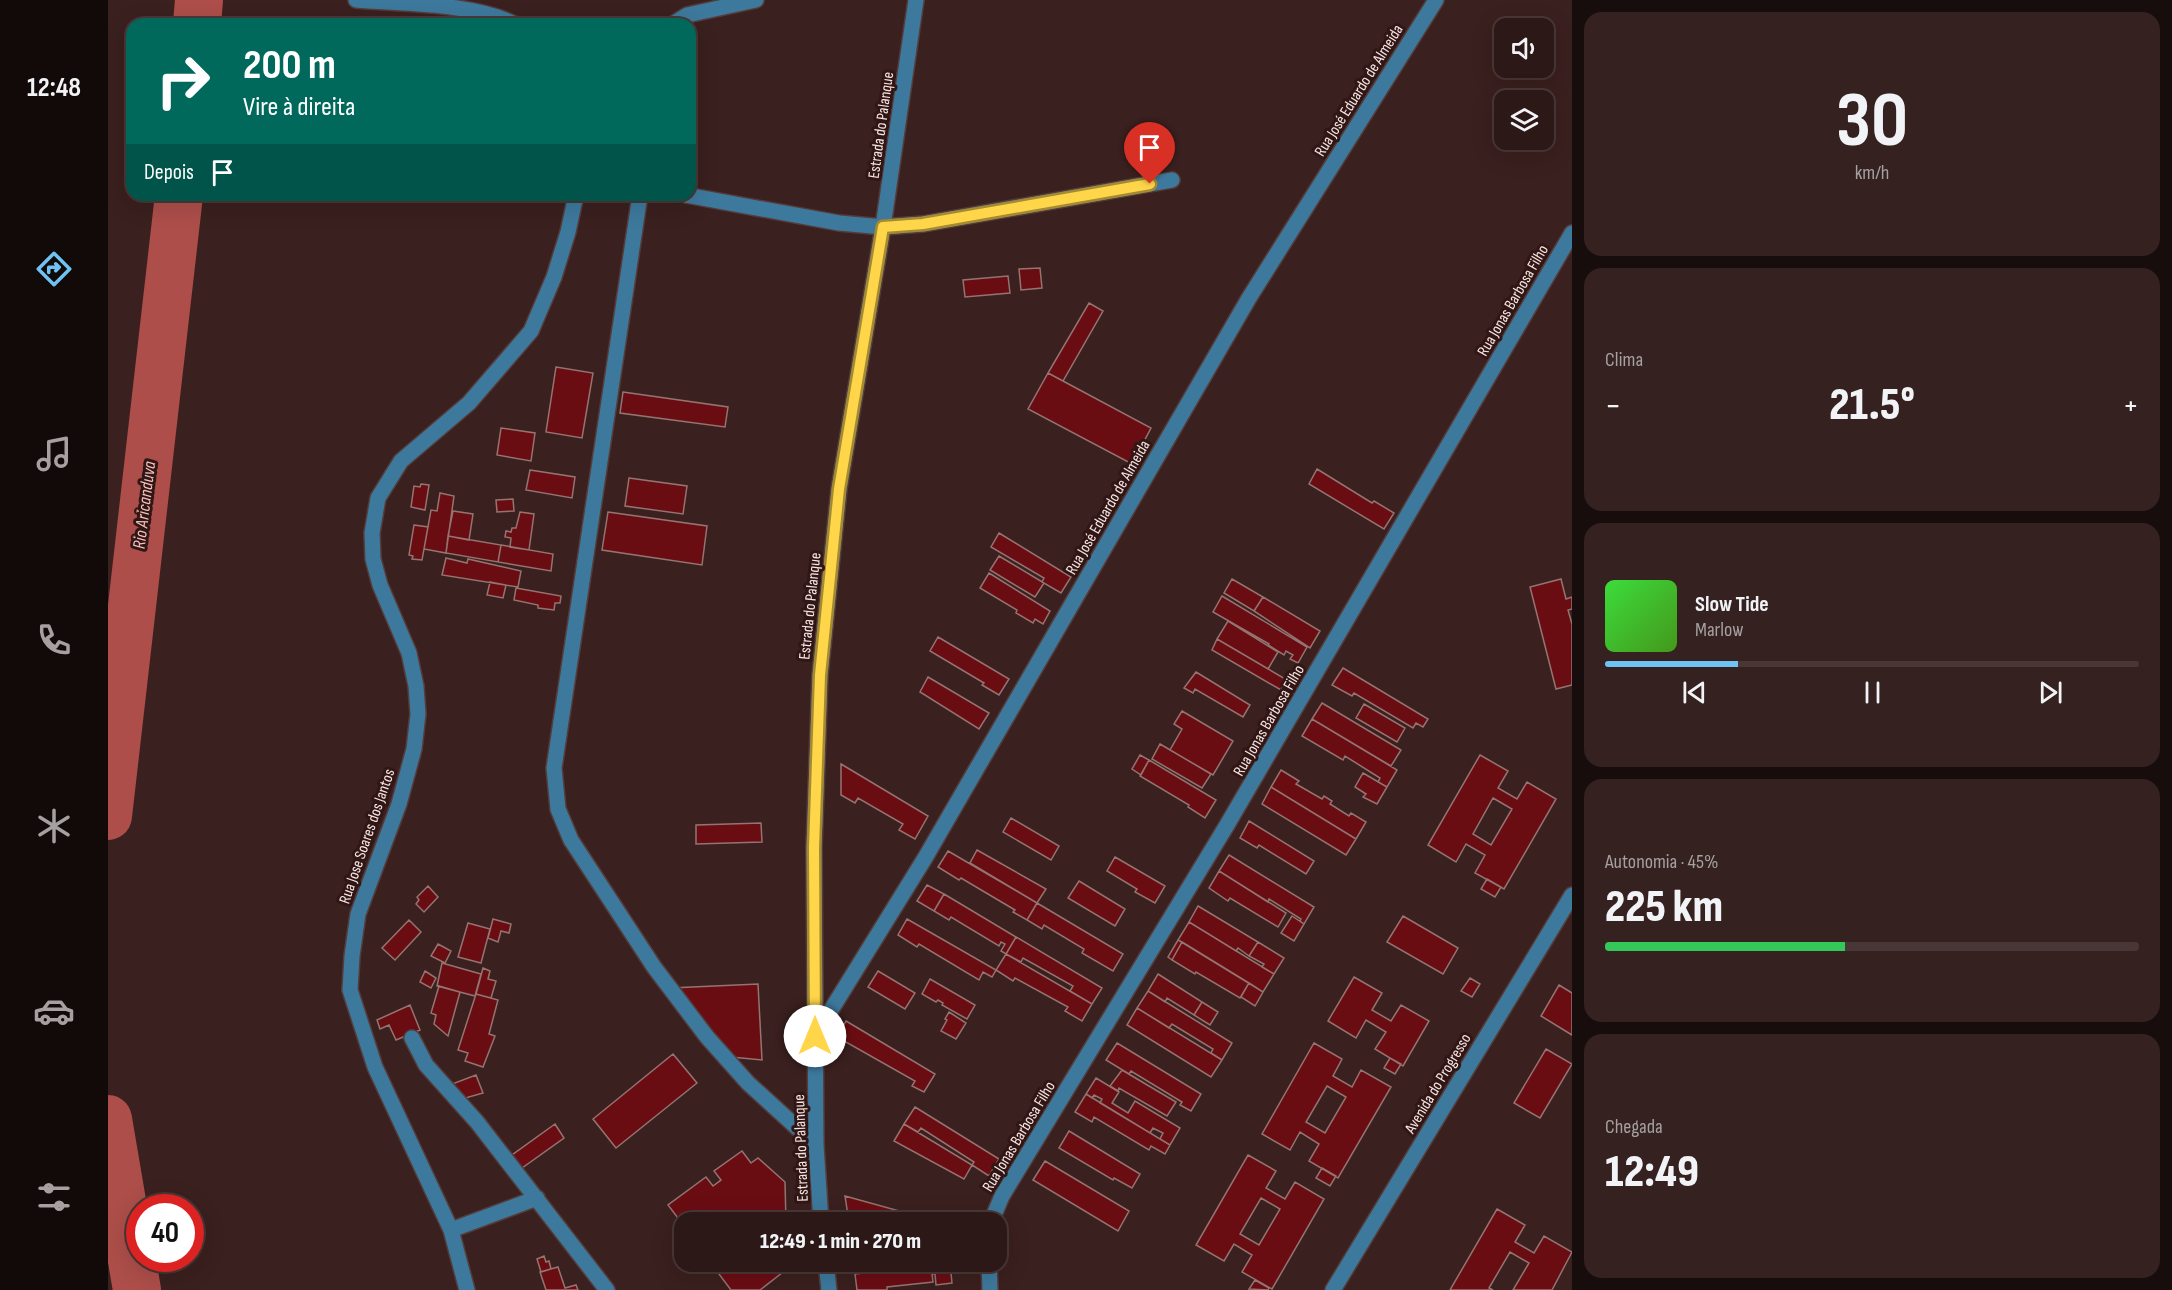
<!DOCTYPE html>
<html lang="pt">
<head>
<meta charset="utf-8">
<style>
	body { margin:0; font-family:"Sofia Sans Condensed",sans-serif; background:#342120; color:#f1f3f6; height:100vh; display:flex; flex-direction:column; font-size:22px; white-space:nowrap }
	* { box-sizing:border-box; margin:0 }
	p { font-size:20px; color:#a6a0a1 }
	.icon { flex:none; width:33px; height:33px; fill:none; stroke:currentColor; stroke-width:2; stroke-linecap:round; stroke-linejoin:round }
	.map { position:relative; flex:1; overflow:hidden }
	.side { display:flex; flex-direction:column; gap:12px; padding:12px; background:#180d0d; width:600px }
	.side>* { flex:none }
	.guide { position:absolute; left:18px; top:18px; width:570px; height:183px; border-radius:18px; box-shadow:0 6px 24px #0002,0 0 0 2px #483736; background:#00695c; color:#fff; overflow:hidden }
	.fabs { position:absolute; left:1386px; top:18px; display:grid; gap:12px }
	.fabs a { display:grid; place-items:center; width:60px; height:60px; border-radius:12px; background:#2c1817; box-shadow:0 6px 24px #0002,0 0 0 2px #483736; font-size:30px }
	.speed { position:absolute; left:18px; top:1194px; display:flex; gap:12px; font-size:30px; font-weight:700; text-align:center }
	.speed>* { display:grid; place-content:center; width:78px; height:78px; border-radius:50%; background:#2c1817; box-shadow:0 6px 24px #0002,0 0 0 2px #483736; line-height:1 }
	.speed .limit { border:9px solid #d22; background:#fff; color:#111 }
	.pin { position:absolute; display:grid; place-items:center; width:51px; height:51px; color:#fff; margin:-62px -26px; border-radius:50% 50% 50% 0; rotate:-45deg; box-shadow:0 0 6px #0007 }
	.pin .icon { rotate:45deg }
	.me { position:absolute; width:66px; margin:-33px; rotate:0deg; stroke-linejoin:round; filter:drop-shadow(0 0 4px #0008) }
	.turn { display:flex; align-items:center; gap:21px; height:126px; padding:0 18px; font-size:27px }
	.turn .icon { width:78px; height:78px; stroke-width:2.5 }
	.turn b { display:block; font-size:42px; line-height:51px }
	.then { display:flex; align-items:center; height:57px; padding:0 18px; background:#0003; gap:12px; font-size:22px }
	.big { font-size:45px; font-weight:800; line-height:1.1 }
	.side .tile { flex:1; display:flex; flex-direction:column; justify-content:center; gap:9px; min-width:0; padding:0 21px; border-radius:18px; background:#342120 }
	.side .dial { align-items:center; gap:0 }
	.dial b { font-size:78px; line-height:1 }
	.song { display:flex; align-items:center; gap:18px }
	.cover { width:72px; height:72px; border-radius:9px; background:linear-gradient(135deg,hsl(120 70% 55%),hsl(100 70% 35%)) }
	.played { height:6px; border-radius:3px; background:linear-gradient(90deg,#6fc2f4 25%,#483736 25%) }
	.keys { display:flex; justify-content:space-around; direction:ltr }
	.heat { display:flex; justify-content:space-between; align-items:center; font-size:33px; direction:ltr }
	.charge { height:9px; border-radius:4px; background:linear-gradient(90deg,#34c759 45%,#483736 0) }
	.trip { position:absolute; left:566px; top:1212px; width:333px; height:60px; border-radius:18px; background:#2c1817; box-shadow:0 6px 24px #0002,0 0 0 2px #483736; font-weight:800; line-height:60px; text-align:center }
	main { display:flex; flex:1; min-height:0 }
	.tabs { display:flex; flex-direction:column; width:108px; justify-content:space-around; align-items:center; background:#120a09; color:#a6a0a1 }
	.tabs .icon { width:42px; height:42px }
	.tabs .selected { color:#6fc2f4 }
	.tabs b { font-size:27px; color:#f1f3f6 }
	.map>svg:first-child { display:block }
	.lines { fill:none; stroke-linecap:round; stroke-linejoin:round }
	.river { stroke:#ad4e4a; stroke-width:48 }
	.building { fill:#6a0d13; stroke:#947471; stroke-width:1.5; fill-rule:evenodd }
	.minor-casing { stroke:#543c3a; stroke-width:18 }
	.minor { stroke:#3d799d; stroke-width:15 }
	.route-casing { stroke:#a68a30; stroke-width:15 }
	.route { stroke:#ffd54a; stroke-width:10 }
	.labels { text-anchor:middle; stroke-width:6; stroke-linejoin:round; paint-order:stroke }
	.street-label { font-size:16px; fill:#f7e5e3; stroke:#301715 }
	.water-label { font-size:18px; font-style:italic; fill:#f7c2bd; stroke:#301715 }
</style>
</head>
<body>
<main>
<nav class="tabs">
<b>12:48</b>
<svg class="icon selected" aria-label="directions" viewBox="0 0 24 24"><path d="M12 3l9 9-9 9-9-9zM9 14v-3h6M13 9l2 2-2 2"/></svg>
<svg class="icon" aria-label="music" viewBox="0 0 24 24"><path d="M9 18V5l10-2v13"/><circle cx="6" cy="18" r="3"/><circle cx="16" cy="16" r="3"/></svg>
<svg class="icon" aria-label="phone" viewBox="0 0 24 24"><path d="M5 4h4l2 5-3 2q2 4 5 5l2-3 5 2v4C11 20 4 13 5 4z"/></svg>
<svg class="icon" aria-label="climate" viewBox="0 0 24 24"><path d="M12 3v18M4 7l16 10M4 17L20 7"/></svg>
<svg class="icon" aria-label="car" viewBox="0 0 24 24"><path d="M5 17H2v-5l4-1 3-4h7l3 4 3 1v5h-3M9 17h6M6 11h13"/><circle cx="7" cy="17" r="2"/><circle cx="17" cy="17" r="2"/></svg>
<svg class="icon" aria-label="filters" viewBox="0 0 24 24"><path d="M4 7h16M4 17h16"/><circle cx="9" cy="7" r="2"/><circle cx="15" cy="17" r="2"/></svg>
</nav>
<div class="map">
<svg width="1464" height="1290" viewBox="0 0 1464 1290">
	<rect width="100%" height="100%" fill="#3a201f"/>
	<g class="lines">
		<path class="river" d="M89,24l2,-24
			M0,816l71,-621
			M0,1119l29,171"/>
	</g>
	<path class="building" d="M932,268l2,20 -21,2 -2,-21z
		M900,276l2,17 -45,4 -2,-17z
		M981,303l14,8 -40,70 -15,-8z
		M448,367l37,6 -11,65 -36,-6z
		M940,373l103,55 -19,36 -104,-55z
		M515,392l105,15 -3,20 -105,-14z
		M393,428l34,5 -4,28 -34,-6z
		M1209,469l55,34 2,-2 20,12 -10,16 -75,-45z
		M422,470l45,7 -3,21 -46,-8z
		M521,478l58,8 -4,28 -58,-8z
		M313,484l8,1 -4,25 -14,-3 3,-21 6,1z
		M332,493l14,3 -8,57 -22,-4 7,-39 6,1z
		M405,499l1,12 -17,1 -1,-12z
		M345,511l20,3 -4,26 -21,-4z
		M412,512l14,2 -5,36 -19,-3 1,-9 -6,-1 1,-6 5,1 1,-4h4z
		M500,512l99,14 -5,39 -100,-15z
		M306,525l14,2 -6,33 -10,-1 1,-3 -4,-1z
		M891,533l72,44 -10,16 -19,-11 2,-4 -53,-31z
		M340,536l53,9 -3,17 -52,-9z
		M393,545l52,9 -2,17 -53,-9z
		M891,556l45,27 -9,14 -45,-27z
		M338,558l21,5 1,-4 53,12 -3,16 -76,-12z
		M881,573l61,38 -7,13 -8,-5 -2,4 -17,-10 1,-3 -37,-22z
		M1124,579l31,18 -9,14 -30,-18z
		M1453,579l5,20 6,-2v12l-4,1 4,14v61l-16,4 -26,-102z
		M382,582l16,3 -3,13 -16,-3z
		M408,588l45,8 -1,7h-5l-1,7 -16,-2v-3l-24,-5z
		M1114,596l85,51 -9,16 -8,-4 3,-4 -7,-4 -2,4 -16,-10 1,-1 -56,-32z
		M1155,597l57,34 -10,17 -56,-37z
		M1120,621l50,31 -10,17 -51,-30z
		M830,637l71,42 -10,16 -17,-10 2,-2 -54,-32z
		M1109,639l70,41 -6,10 -69,-40z
		M1235,668l85,51 -5,8 -7,-4 -3,5 -59,-35 -2,3 -20,-11z
		M1088,672l54,33 -7,12 -48,-28 -2,4 -9,-5z
		M820,677l61,36 -10,16 -59,-37z
		M1214,703l79,47 -10,16 -79,-47z
		M1256,704l41,24 -8,14 -41,-24z
		M1074,711l51,30 -20,34 -43,-25 12,-21 -8,-5z
		M1204,719l85,51 -10,17 -9,-5 2,-4 -35,-22 -2,4 -41,-24z
		M1052,744l51,30 -9,14 -50,-29z
		M1032,755l9,5 -8,15 -9,-6z
		M1372,755l28,16 -10,17 19,11 10,-17 29,17 -52,90 -29,-16 10,-18 -19,-11 -10,18 -28,-17zM1385,798l19,11 -21,36 -18,-11z
		M1041,760l67,40 -11,18 -17,-11 1,-2 -49,-29z
		M733,764l87,52 -13,23 -16,-9 4,-6 -45,-26 -3,5 -14,-8z
		M1173,770l18,11 -3,3 26,15 2,-3 8,5 -2,3 19,12 2,-3 15,9 -10,17 -85,-52z
		M1255,773l24,14 -10,17 -14,-7 3,-3 -11,-7z
		M1163,787l85,52 -10,16 -84,-51z
		M903,818l48,28 -8,14 -48,-28z
		M1141,821l65,40 -8,13 -47,-29 -2,3 -17,-10z
		M653,823l1,19 -66,2v-19z
		M869,850l69,39 -9,14 -67,-40z
		M840,851l89,52 -10,17 -14,-8 2,-2 -54,-32 -2,2 -21,-13z
		M1121,855l85,52 -10,17 -4,-3 1,-2 -32,-20 -1,3 -49,-31z
		M1007,857l50,29 -10,17 -20,-11 2,-3 -30,-18z
		M1111,871l67,42 -8,14 -48,-29 -2,3 -19,-13z
		M1379,879l14,8 -6,10 -14,-8z
		M971,881l46,28 -10,17 -47,-28z
		M819,885l17,9 -10,17 -17,-10z
		M320,886l10,11 -14,15 -8,-8 3,-4 -2,-3z
		M836,894l72,43 -10,17 -5,-3 4,-7 -4,-2 -2,4 -48,-29 -2,3 -15,-9z
		M929,903l86,51 -10,17 -31,-18 2,-4 -40,-24 -2,4 -15,-9z
		M1090,906l60,36 -9,14 -11,-8 -2,3 -47,-29z
		M1184,916l12,8 -10,17 -13,-8z
		M1295,916l55,32 -15,26 -56,-32z
		M385,919l18,5 -2,9 -8,-2 -3,11 -10,-4z
		M799,919l89,51 -4,7 -9,-5 -4,8 -60,-36 -2,3 -19,-12z
		M301,920l12,12 -26,28 -13,-12z
		M1081,922l85,52 -11,18 -85,-52z
		M360,923l22,6 -9,34 -23,-6z
		M908,937l86,51 -10,16 -22,-13 3,-5 -50,-28 -2,4 -15,-8z
		M1070,940l4,2 -10,18 -4,-3z
		M1074,942l67,41 -9,15 -44,-26 -1,2 -23,-14z
		M1150,942l26,16 -10,16 -12,-7 2,-3 -15,-8z
		M330,944l13,7 -6,12 -14,-7z
		M898,954l86,50 -10,17 -17,-10 3,-4 -53,-29 -2,3 -17,-11z
		M334,963l39,11 -6,22 -38,-10z
		M375,968l7,3 -2,8 8,2 -5,17 -15,-4z
		M317,971l11,7 -5,10 -11,-6z
		M770,971l37,22 -10,16 -37,-22z
		M1050,974l44,28 -8,13 -27,-17 -2,4 -17,-11z
		M1246,977l28,16 -10,17 19,11 10,-16 28,16 -26,45 -28,-17 11,-17 -20,-12 -10,18 -28,-17z
		M1362,978l10,6 -8,13 -11,-6z
		M822,979l45,26 -8,14 -25,-14 1,-2 -5,-3 -2,2 -14,-8z
		M1141,983l14,9 -8,14 -14,-9z
		M650,984l4,76 -31,-3 -60,-69z
		M1451,985l13,8v42l-31,-19z
		M331,986l21,6 -12,44 -14,-12 2,-9 -5,-2z
		M1040,991l84,52 -10,17 -11,-7 2,-4 -41,-25 -3,4 -32,-20z
		M368,994l22,6 -9,34 6,2 -12,31 -18,-6 3,-8 -10,-3z
		M1094,1002l16,10 -8,13 -16,-10z
		M302,1005l10,25 -24,10 -7,-15 -9,4 -3,-9z
		M1029,1008l85,52 -11,17 -84,-52z
		M841,1012l17,11 -10,16 -15,-8 6,-11 -2,-1z
		M738,1021l89,53 -11,18 -12,-6 3,-5 -78,-44z
		M1009,1043l84,51 -10,17 -11,-6 2,-3 -51,-31 -2,3 -23,-14z
		M1206,1043l28,16 -9,17 19,11 9,-17 30,17 -53,91 -29,-17 10,-17 -19,-12 -10,18 -28,-16zM1219,1086l19,11 -21,36 -19,-11z
		M1438,1049l26,15 -32,54 -26,-15z
		M565,1054l24,29 -81,65 -23,-29z
		M1282,1058l11,6 -6,10 -11,-6z
		M1014,1070l54,32 -9,14 -48,-28 -1,3 -8,-5z
		M368,1075l7,18 -21,6 -10,-15z
		M988,1078l23,14 -7,11 16,10 7,-12 45,27 -10,17 -10,-6 3,-6 -10,-5 -3,5 -50,-30 2,-4 -8,-4 -2,3 -6,-4z
		M978,1094l84,51 -5,9 -14,-8 -2,4 -55,-33 -2,5 -17,-10z
		M807,1107l84,52 -10,17 -17,-11 2,-3 -53,-34 -3,4 -14,-8z
		M447,1124l9,14 -42,30 -10,-13z
		M796,1124l68,41 -8,14 -70,-38z
		M961,1131l71,43 -8,14 -18,-10 -1,2 -54,-32z
		M634,1151l9,12 7,-5 27,24 1,40h-102v4l-16,-21 38,-28 7,9 8,-6 -7,-9z
		M1140,1155l28,16 -10,17 19,11 10,-17 29,17 -52,90 -30,-17 10,-17 -18,-11 -10,17 -28,-16zM1153,1198l19,11 -21,36 -19,-11z
		M937,1161l84,50 -11,20 -85,-51z
		M1214,1168l14,8 -6,10 -14,-8z
		M737,1196l58,16v3l5,1v-3l21,6 -1,3h-79z
		M1389,1209l28,16 -10,17 19,11 10,-17 28,16 -20,38h-39l16,-27 -19,-11 -21,36 4,2h-43z
		M436,1256l2,6 3,-1 2,8 -10,3 -4,-13z
		M602,1262h77v7l-27,21h-29z
		M745,1262h78v4l-76,8z
		M842,1263l2,20 -16,2 -1,-11h-3l1,8 -46,5v3h-30l-2,-16z
		M450,1267l7,21 11,-3 2,5h-32l-6,-18z
		M1147,1280l14,8 -1,2 -19,-1z"/>
	<g class="lines">
		<g class="minor-casing">
			<path id="minor" d="M248,0c47,4 117,3 158,24
				M565,24l14,-9 69,-15
				M532,195l-86,573 4,41 13,31 83,127 53,70 41,46 68,62
				M578,195l153,28 44,4 40,-3 249,-44
				M707,1036l110,-178 324,-560 187,-298
				M304,1038l14,27 51,57 130,168
				M713,1222l-5,-77 -2,-297 6,-173 19,-186 44,-262 33,-227
				M883,1222l11,-26 225,-371 345,-592
				M343,1230l86,-32
				M718,1262l3,28
				M881,1262l1,28
				M359,1290l-16,-60 -76,-163 -25,-77 2,-34 6,-42 41,-110 15,-55 4,-35 -2,-28 -7,-33 -29,-68 -7,-26 -1,-26 6,-35 23,-37 68,-58 62,-72 23,-54 14,-45 8,-37
				M1225,1290l239,-395"/>
		</g>
		<use href="#minor" class="minor"/>
	</g>
	<g class="lines">
		<g class="route-casing">
			<path id="route" d="M707,1036l-1,-188 6,-173 19,-186 44,-262 40,-3 227,-40"/>
		</g>
		<use href="#route" class="route"/>
	</g>
	<g class="labels">
		<g class="street-label">
			<text transform="translate(1250 90) rotate(-58)" y="6">Rua José Eduardo de Almeida</text>
			<text transform="translate(772 125) rotate(-82)" y="6">Estrada do Palanque</text>
			<text transform="translate(1404 300) rotate(-60)" y="6">Rua Jonas Barbosa Filho</text>
			<text transform="translate(999 507) rotate(-60)" y="6">Rua José Eduardo de Almeida</text>
			<text transform="translate(701 606) rotate(-84)" y="6">Estrada do Palanque</text>
			<text transform="translate(1160 720) rotate(-60)" y="6">Rua Jonas Barbosa Filho</text>
			<text transform="translate(258 836) rotate(-71)" y="6">Rua Jose Soares dos Jantos</text>
			<text transform="translate(1329 1083) rotate(-59)" y="6">Avenida do Progresso</text>
			<text transform="translate(910 1136) rotate(-59)" y="6">Rua Jonas Barbosa Filho</text>
			<text transform="translate(692 1148) rotate(-92)" y="6">Estrada do Palanque</text>
		</g>
		<g class="water-label">
			<text transform="translate(36 505) rotate(-83)" y="6">Rio Aricanduva</text>
		</g>
	</g>
</svg>
<div class="fabs">
<a><svg class="icon" aria-label="sound" viewBox="0 0 24 24"><path d="M4 9h4l5-4v14l-5-4H4zM17 9q2 3 0 6"/></svg></a>
<a><svg class="icon" aria-label="layers" viewBox="0 0 24 24"><path d="M12 4l9 5-9 5-9-5zM3 14l9 5 9-5"/></svg></a>
</div>
<div class="speed"><div class="limit">40</div></div>
<div class="pin" style="left:1042px;top:184px;background:#d93025"><svg class="icon" aria-label="arrive" viewBox="0 0 24 24"><path d="M6 21V4h12l-3 4 3 4H6"/></svg></div>
<svg class="me" style="left:707px;top:1036px" viewBox="-20 -20 40 40"><circle r="19" fill="#fff"/><path d="M0-13L10 11 0 6-10 11z" fill="#ffd54a"/></svg>
<div class="trip">12:49 · 1 min · 270 m</div>
<div class="guide">
<div class="turn"><svg class="icon" aria-label="right" viewBox="0 0 24 24"><path d="M7 20v-9h11M14 6l5 5-5 5"/></svg><div><b>200 m</b>Vire à direita</div></div>
<div class="then">Depois<svg class="icon" aria-label="arrive" viewBox="0 0 24 24"><path d="M6 21V4h12l-3 4 3 4H6"/></svg></div>
</div>
</div>
<section class="side">
<div class="tile dial"><b>30</b><p>km/h</p></div>
<div class="tile"><p>Clima</p>
<div class="heat"><a>−</a><b class="big">21.5°</b><a>+</a></div>
</div>
<div class="tile">
<div class="song"><i class="cover"></i><div><b>Slow Tide</b><p>Marlow</p></div></div>
<div class="played"></div>
<div class="keys"><svg class="icon" aria-label="previous" viewBox="0 0 24 24"><path d="M18 5L8 12l10 7zM5 5v14"/></svg><svg class="icon" aria-label="pause" viewBox="0 0 24 24"><path d="M8 5v14M16 5v14"/></svg><svg class="icon" aria-label="next" viewBox="0 0 24 24"><path d="M6 5l10 7-10 7zM19 5v14"/></svg></div>
</div>
<div class="tile"><p>Autonomia · 45%</p><b class="big">225 km</b><div class="charge"></div></div>
<div class="tile"><p>Chegada</p><b class="big">12:49</b></div>
</section>
</main>
</body>
</html>
